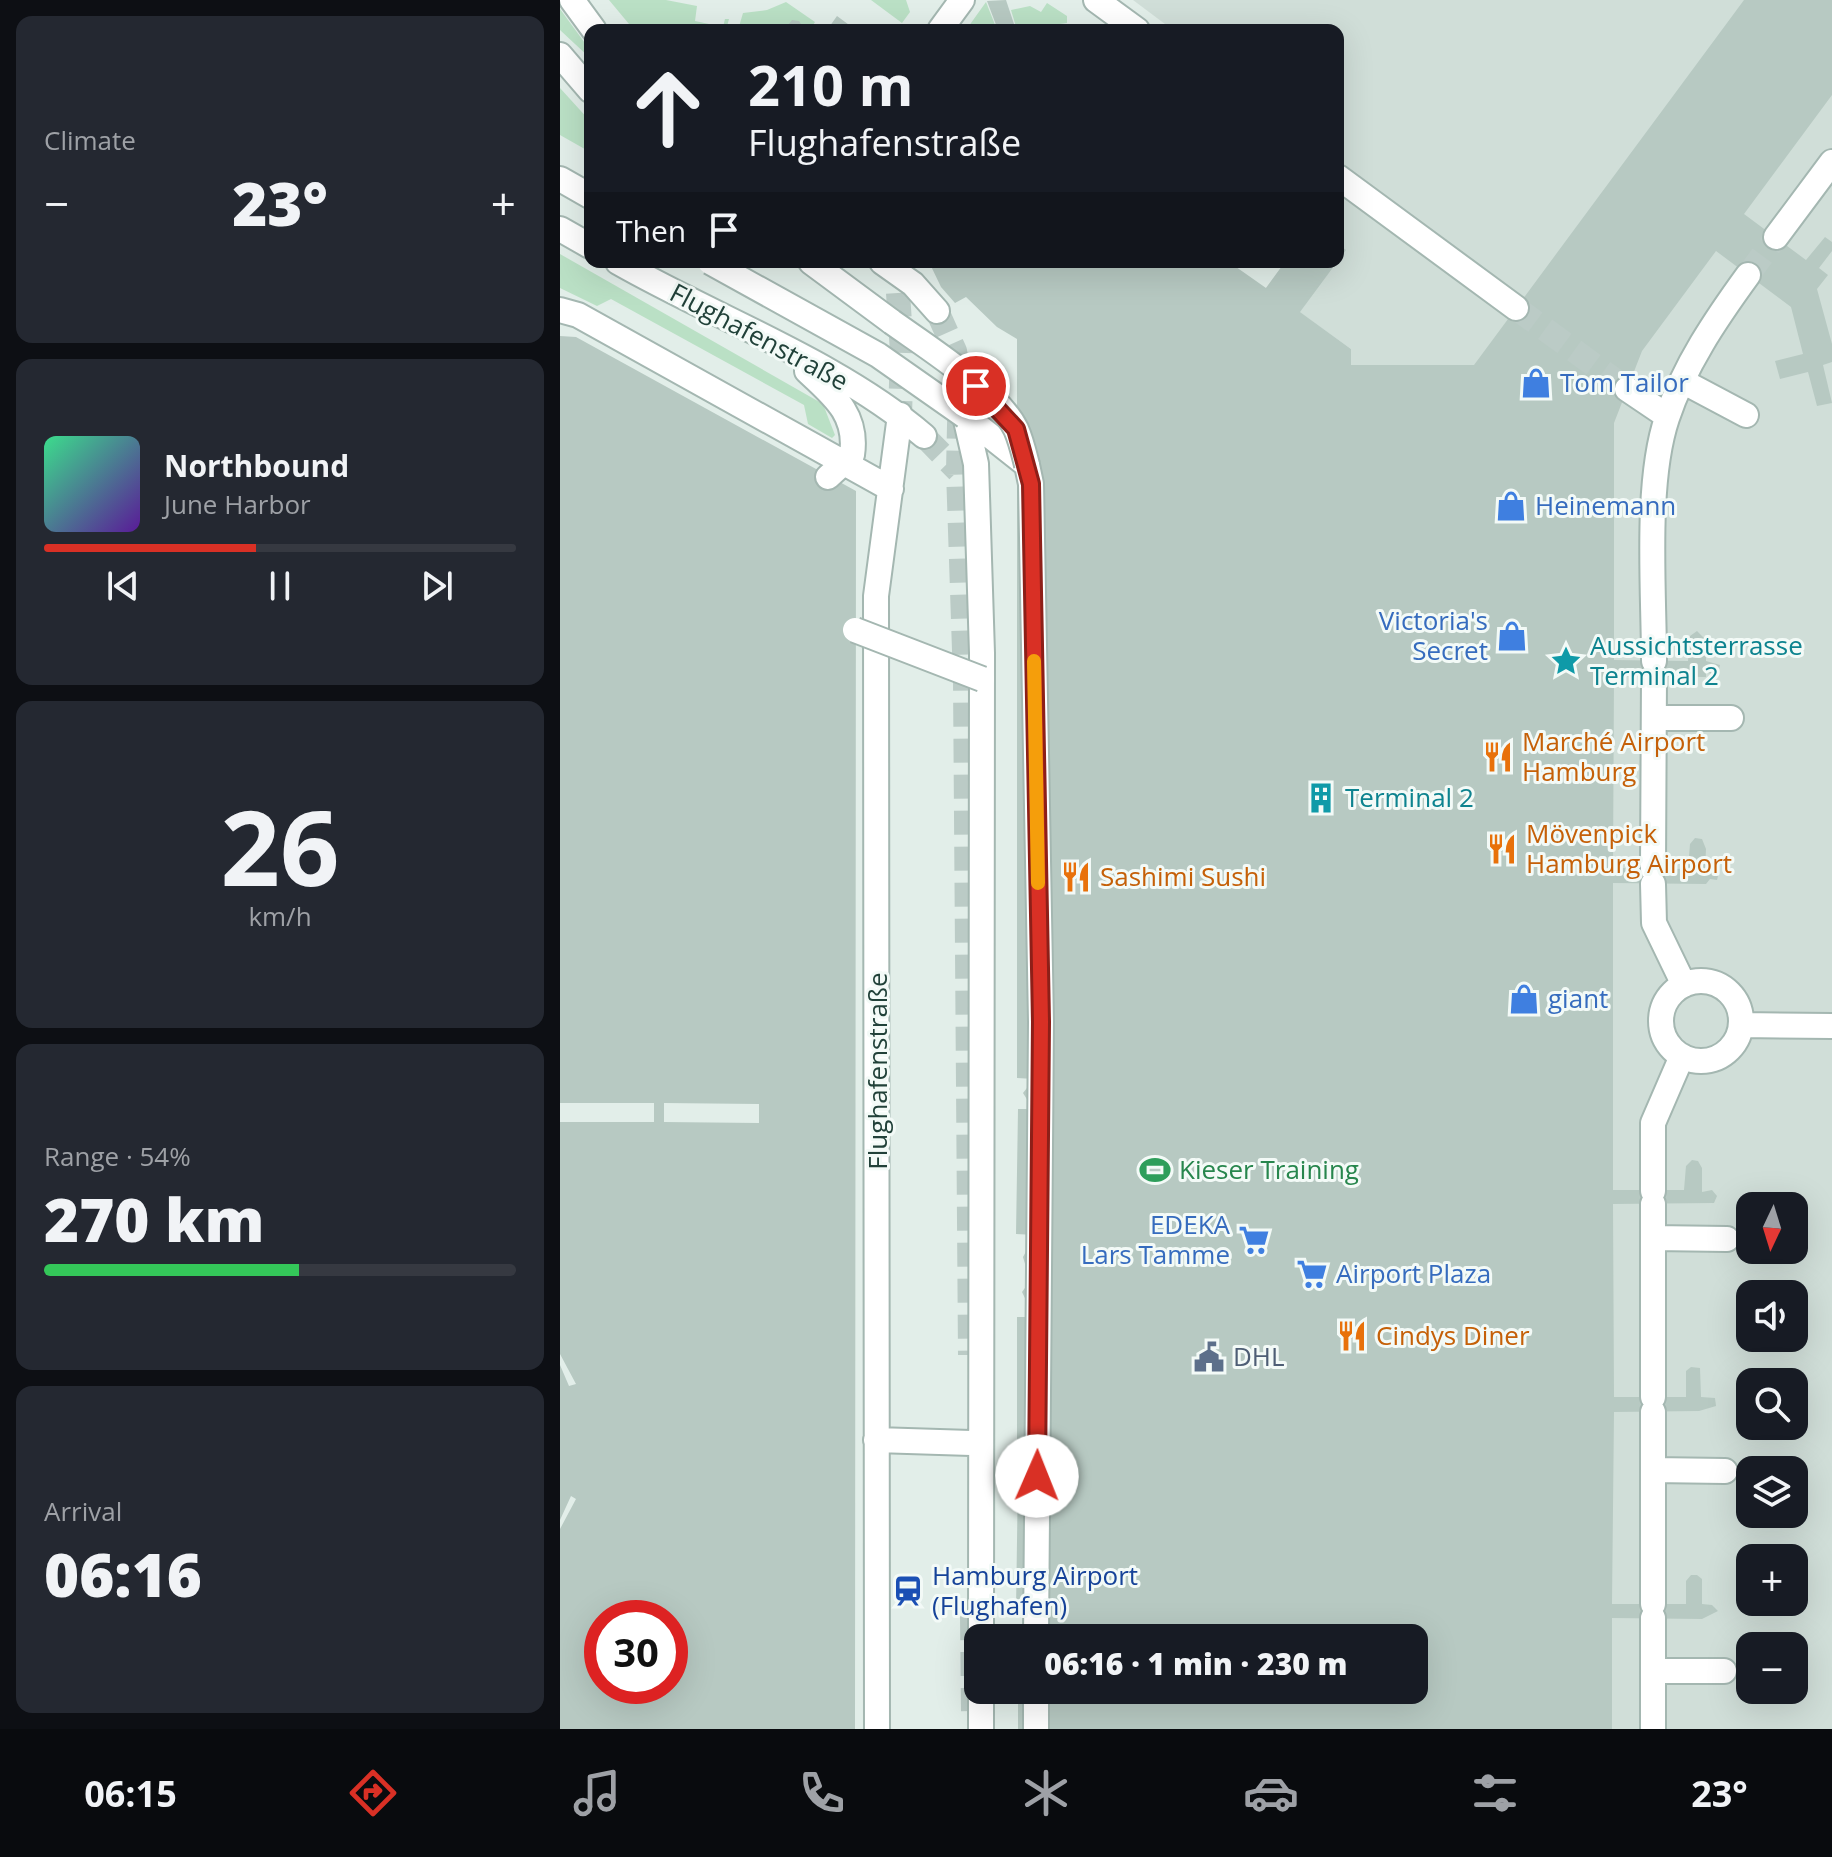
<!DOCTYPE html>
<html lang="en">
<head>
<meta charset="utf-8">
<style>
	body { margin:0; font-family:"Open Sans",sans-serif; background:#242831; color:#f1f3f6; height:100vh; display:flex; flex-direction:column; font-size:30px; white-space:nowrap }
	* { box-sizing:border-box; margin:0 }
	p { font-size:26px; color:#9ea1a6 }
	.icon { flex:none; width:44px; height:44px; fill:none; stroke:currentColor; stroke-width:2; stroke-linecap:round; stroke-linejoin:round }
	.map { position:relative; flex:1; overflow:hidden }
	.drawer { display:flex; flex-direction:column; gap:16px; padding:16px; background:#0d0f14; width:560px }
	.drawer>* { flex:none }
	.top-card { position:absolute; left:24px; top:24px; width:760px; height:244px; border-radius:16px; box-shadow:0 8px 32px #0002; background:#171b24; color:#f1f3f6; overflow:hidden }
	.needle { width:52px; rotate:184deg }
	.controls { position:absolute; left:1176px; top:1192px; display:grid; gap:16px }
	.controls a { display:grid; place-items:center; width:72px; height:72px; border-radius:16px; background:#171b24; box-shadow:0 8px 32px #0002; font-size:40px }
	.speed { position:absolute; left:24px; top:1600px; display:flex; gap:16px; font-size:40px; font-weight:700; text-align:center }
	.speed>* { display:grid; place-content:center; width:104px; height:104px; border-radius:50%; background:#171b24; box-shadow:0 8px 32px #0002; line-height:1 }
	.speed .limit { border:12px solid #d22; background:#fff; color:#111 }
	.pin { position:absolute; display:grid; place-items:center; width:68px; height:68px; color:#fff; margin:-34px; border:4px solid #fff; border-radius:50%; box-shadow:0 2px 8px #0007 }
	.me { position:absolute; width:88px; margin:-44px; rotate:1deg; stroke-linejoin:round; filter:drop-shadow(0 0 6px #0008) }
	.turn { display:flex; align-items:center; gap:28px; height:168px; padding:0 32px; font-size:36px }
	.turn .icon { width:104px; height:104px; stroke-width:2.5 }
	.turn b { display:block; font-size:56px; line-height:68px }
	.then { display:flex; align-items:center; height:76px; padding:0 32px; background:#0003; gap:16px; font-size:30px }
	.big { font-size:60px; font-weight:800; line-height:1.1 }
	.drawer .card { flex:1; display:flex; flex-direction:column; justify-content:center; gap:12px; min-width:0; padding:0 28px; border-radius:16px; background:#242831 }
	.drawer .dial { align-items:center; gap:0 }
	.dial b { font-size:104px; line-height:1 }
	.song { display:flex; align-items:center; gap:24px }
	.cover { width:96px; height:96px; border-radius:12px; background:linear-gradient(135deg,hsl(150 70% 55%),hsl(270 70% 35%)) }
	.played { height:8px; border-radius:4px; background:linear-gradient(90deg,#d93025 45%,#363941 45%) }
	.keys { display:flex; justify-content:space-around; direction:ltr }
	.heat { display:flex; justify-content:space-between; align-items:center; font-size:44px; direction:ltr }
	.charge { height:12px; border-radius:6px; background:linear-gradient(90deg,#34c759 54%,#363941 0) }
	.trip { position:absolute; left:404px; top:1624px; width:464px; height:80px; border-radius:16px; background:#171b24; box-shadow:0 8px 32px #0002; font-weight:800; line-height:80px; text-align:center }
	.tab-bar { display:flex; height:128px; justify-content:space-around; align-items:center; background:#090b0e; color:#9ea1a6 }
	.tab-bar .icon { width:56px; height:56px }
	.tab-bar .active { color:#d93025 }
	.tab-bar b { font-size:36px; color:#f1f3f6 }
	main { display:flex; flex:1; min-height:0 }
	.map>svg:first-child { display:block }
	.built { fill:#d0ded8; fill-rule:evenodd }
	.green { fill:#bae0c5 }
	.building { fill:#b7c9c2; fill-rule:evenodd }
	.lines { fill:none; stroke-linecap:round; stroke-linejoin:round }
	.minor-tunnel { stroke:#bbcbc6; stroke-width:24; stroke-dasharray:24 12; stroke-linecap:butt }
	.minor-casing { stroke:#a4b7b1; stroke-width:28 }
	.minor { stroke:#fff; stroke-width:24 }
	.minor-bridge-casing { stroke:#a4b7b1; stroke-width:28; stroke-linecap:butt }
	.minor-bridge { stroke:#fff; stroke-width:24 }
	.route-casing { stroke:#8d1f18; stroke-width:20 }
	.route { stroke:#d93025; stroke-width:14 }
	.slow { stroke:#f59e0b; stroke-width:14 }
	.labels { text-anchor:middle; stroke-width:6; stroke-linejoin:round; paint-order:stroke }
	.street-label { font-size:26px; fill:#214139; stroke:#f3faf7 }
	.shop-label { font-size:26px; fill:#366cbe; stroke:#f3faf7; text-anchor:start }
	.culture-label { font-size:26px; fill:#0d838f; stroke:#f3faf7; text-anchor:start }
	.food-label { font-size:26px; fill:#c56008; stroke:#f3faf7; text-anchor:start }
	.leisure-label { font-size:26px; fill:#27864d; stroke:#f3faf7; text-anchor:start }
	.service-label { font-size:26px; fill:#4e5e75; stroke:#f3faf7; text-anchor:start }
	.transit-label { font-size:26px; fill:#164399; stroke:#f3faf7; text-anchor:start }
</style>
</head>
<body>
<main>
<section class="drawer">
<div class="card"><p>Climate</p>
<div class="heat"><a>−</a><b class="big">23°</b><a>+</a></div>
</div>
<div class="card">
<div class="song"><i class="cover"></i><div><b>Northbound</b><p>June Harbor</p></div></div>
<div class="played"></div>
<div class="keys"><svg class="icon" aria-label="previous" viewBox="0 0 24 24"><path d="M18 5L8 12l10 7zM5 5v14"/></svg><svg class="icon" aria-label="pause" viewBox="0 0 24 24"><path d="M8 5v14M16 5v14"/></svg><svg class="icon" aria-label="next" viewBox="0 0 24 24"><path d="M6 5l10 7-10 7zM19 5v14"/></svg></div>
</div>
<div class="card dial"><b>26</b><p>km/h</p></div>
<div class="card"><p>Range · 54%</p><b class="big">270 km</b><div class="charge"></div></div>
<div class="card"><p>Arrival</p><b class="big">06:16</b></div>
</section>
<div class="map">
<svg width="1272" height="1729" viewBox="0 0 1272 1729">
	<rect width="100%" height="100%" fill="#e2eee9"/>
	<path class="built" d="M573,0h699v1729h-741l323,-39 60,-1325h-123v-16l-85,-61 19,-26h53v-232h-165zM1190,1206h44v44h-44zM1190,1294h44v44h-44zM1190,1382h44v44h-44zM1190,1470h44v44h-44zM1190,1558h44v44h-44zM1190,1646h44v44h-44z"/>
	<path class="green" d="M49,0h57l31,6 -2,15 28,6 2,-8h4l-3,11h-92z
		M311,0h35l4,12 -8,11z
		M226,2l29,20 -5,8h-72l5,-17 24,-3z
		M426,2l11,28h-31z
		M487,3l20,13v7l-50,7 -6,-20 19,-4 11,6z
		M0,9l30,41v8l-30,-28z
		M0,88l30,33v31l-30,-17z
		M0,254l263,150 12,31 -3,3 -24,-14 -4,-19 -193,-106 -14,7 -37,-18z"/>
	<path class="building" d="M446,0l10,30h-18l-11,-29z
		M1184,0h88v95l-88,119 62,46 19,-23 7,5v9l-13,17 9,7 -11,14 15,55v18l-9,3 9,38 -15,3 -9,-34 -28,7 -5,-18 28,-7 -12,-47 -75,-56 -74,100 -28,72v237l74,1 2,-25 7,-5 9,9v21l14,4 -2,9 -12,-1v4l-92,-1 -1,192 75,1 2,-25 5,-6 7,1 4,10 -1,20 14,3 -2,8 -7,-1 -4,5 -93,-1v307h71l2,-24 6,-6 6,1 4,7v24l10,-2 5,6 -3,7 -101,1 1,193h72v-26l5,-4 9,1 1,29 14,1 1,8 -17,5 -85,1 -2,192h74v-23l5,-6h6l5,4v25l10,1 6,6 -16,8 -90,-1v111h-594v-39h396v-52h-390v-11l12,-16 -20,-1 2,-138h16l-11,-16 1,-7 10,-8 -17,-2v-122h17l-12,-25 8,-11 -7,-24 12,-22 -19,-1 2,-125h15l-10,-16 11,-14 -17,-1v-739l-20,-12 -31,-30 -11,6 -14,-16 -12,-25h300l37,26 19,-26h52l-37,50 51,37v16h123z
		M277,16l19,14h-29z
		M232,20l7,1 6,9h-21z
		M778,244l8,6 -8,11z
		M0,336l16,1 280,154 -1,1238h-295v-200l16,-30 -5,-3 -11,24v-155l9,21 7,-2 -16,-30v-232h94v-19h-94zM104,1103l95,1v19l-95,-1zM42,1618h68v68h-68z"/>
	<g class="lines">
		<path class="minor-tunnel" d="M1188,275l28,-38
			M338,293l4,59 -2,63
			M956,308l111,81
			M377,311l18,40 5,29 -2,91 7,209 5,675
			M364,436l34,35
			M412,1616l1,95"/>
		<g class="minor-casing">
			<path id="minor" d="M12,0l22,30
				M536,0l41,30
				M380,30l22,-30
				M0,55l30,35
				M778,177l178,131
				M0,179l30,17
				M0,229l30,17
				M1216,237l56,-75
				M58,262c98,56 221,101 306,174
				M251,262l81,60
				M322,262l31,22 24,27
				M0,310l18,5 313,174
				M247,371c27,25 51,44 45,84l-24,22
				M1122,381l64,34
				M1067,389l40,27
				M405,416l62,49 4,19 10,538 -5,616
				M405,416l11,48 6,189 -1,985
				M1094,661c0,-71 -9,-178 13,-243 17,-52 49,-99 81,-143
				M1094,718h77
				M1093,869l1,-193
				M1093,884l1,39 30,62
				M1101 1021a40 40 0 1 1 80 0a40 40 0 1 1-80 0Z
				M1181,1025l91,1
				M1093,1191v-68l29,-67
				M1093,1238l74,1
				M1093,1397v-193
				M316,1440l95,3
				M1093,1470l72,1
				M1093,1604v-192
				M1093,1671h71
				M421,1690v39
				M317,1729l-1,-1133 24,-181
				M476,1729v-39
				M1093,1729v-111"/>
		</g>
		<use href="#minor" class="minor"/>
		<g class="minor-bridge-casing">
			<path id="minor-bridge" d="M150,262l168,93 87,61
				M332,322c35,25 105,69 124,107 5,11 8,24 11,36
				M295,630l127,49"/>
		</g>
		<use href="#minor-bridge" class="minor-bridge"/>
	</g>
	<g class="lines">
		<g class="route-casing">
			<path id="route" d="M416,386l40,43 15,55 10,538 -4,454"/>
		</g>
		<use href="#route" class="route"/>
		<path class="slow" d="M474,661l4,222"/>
	</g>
	<defs>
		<g id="shop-bare" transform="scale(2.4)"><path d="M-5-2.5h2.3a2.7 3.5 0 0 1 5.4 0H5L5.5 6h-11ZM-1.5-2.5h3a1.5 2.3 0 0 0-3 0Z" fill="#3f7fe0" stroke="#f3faf7" stroke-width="2.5" paint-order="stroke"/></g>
		<g id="sight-bare" transform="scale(2.4)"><path d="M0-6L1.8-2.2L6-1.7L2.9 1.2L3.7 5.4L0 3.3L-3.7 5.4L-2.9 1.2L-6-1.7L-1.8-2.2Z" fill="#0f9aa8" stroke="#f3faf7" stroke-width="2.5" paint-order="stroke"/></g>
		<g id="restaurant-bare" transform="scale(2.4)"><path d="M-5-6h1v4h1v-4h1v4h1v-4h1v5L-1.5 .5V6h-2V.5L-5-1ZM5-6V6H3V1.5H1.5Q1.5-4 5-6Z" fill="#e8710a" stroke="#f3faf7" stroke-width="2.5" paint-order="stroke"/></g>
		<g id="building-bare" transform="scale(2.4)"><path d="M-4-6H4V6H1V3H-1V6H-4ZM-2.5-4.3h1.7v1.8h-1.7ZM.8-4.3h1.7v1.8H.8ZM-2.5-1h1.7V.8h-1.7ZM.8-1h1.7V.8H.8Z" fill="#0f9aa8" stroke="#f3faf7" stroke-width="2.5" paint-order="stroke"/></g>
		<g id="stadium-bare" transform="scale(2.4)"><path d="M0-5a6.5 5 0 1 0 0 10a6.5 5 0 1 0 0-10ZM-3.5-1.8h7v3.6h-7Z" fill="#2e9e5b" stroke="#f3faf7" stroke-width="2.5" paint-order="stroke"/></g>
		<g id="supermarket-bare" transform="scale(2.4)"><path d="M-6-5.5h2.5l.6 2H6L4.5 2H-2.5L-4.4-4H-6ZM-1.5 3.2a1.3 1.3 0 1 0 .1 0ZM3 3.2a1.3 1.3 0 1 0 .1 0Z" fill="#3f7fe0" stroke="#f3faf7" stroke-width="2.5" paint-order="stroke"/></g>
		<g id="civic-bare" transform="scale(2.4)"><path d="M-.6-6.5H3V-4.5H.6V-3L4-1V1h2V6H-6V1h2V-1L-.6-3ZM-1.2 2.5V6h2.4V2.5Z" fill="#5c6f8a" stroke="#f3faf7" stroke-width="2.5" paint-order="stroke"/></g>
		<g id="station-bare" transform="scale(2.4)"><path d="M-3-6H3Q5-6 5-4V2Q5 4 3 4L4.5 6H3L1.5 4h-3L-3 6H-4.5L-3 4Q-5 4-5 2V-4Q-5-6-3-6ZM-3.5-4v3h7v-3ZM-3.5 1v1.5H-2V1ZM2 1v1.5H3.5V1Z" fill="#1a4fb4" stroke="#f3faf7" stroke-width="2.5" paint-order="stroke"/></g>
	</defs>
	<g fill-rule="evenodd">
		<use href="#shop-bare" x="976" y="383"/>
		<use href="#shop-bare" x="951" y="506"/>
		<use href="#shop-bare" x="952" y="636"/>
		<use href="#sight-bare" x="1006" y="661"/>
		<use href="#restaurant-bare" x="938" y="757"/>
		<use href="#building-bare" x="761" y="798"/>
		<use href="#restaurant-bare" x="942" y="849"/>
		<use href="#restaurant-bare" x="516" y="877"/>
		<use href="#shop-bare" x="964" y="999"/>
		<use href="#stadium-bare" x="595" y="1170"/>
		<use href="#supermarket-bare" x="694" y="1240"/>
		<use href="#supermarket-bare" x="752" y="1274"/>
		<use href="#restaurant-bare" x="792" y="1336"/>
		<use href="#civic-bare" x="649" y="1357"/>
		<use href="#station-bare" x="348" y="1591"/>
	</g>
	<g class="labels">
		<g class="street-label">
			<text transform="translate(199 337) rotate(28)" y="9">Flughafenstraße</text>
			<text transform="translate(318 1071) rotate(-90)" y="9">Flughafenstraße</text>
		</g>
		<g class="shop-label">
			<text x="1000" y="392">Tom Tailor</text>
			<text x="975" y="515">Heinemann</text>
			<text x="928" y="630" text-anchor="end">Victoria's<tspan x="928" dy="30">Secret</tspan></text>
			<text x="988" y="1008">giant</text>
			<text x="670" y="1234" text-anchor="end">EDEKA<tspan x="670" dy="30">Lars Tamme</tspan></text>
			<text x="776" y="1283">Airport Plaza</text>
		</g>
		<g class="culture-label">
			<text x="1030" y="655">Aussichtsterrasse<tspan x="1030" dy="30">Terminal 2</tspan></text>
			<text x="785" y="807">Terminal 2</text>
		</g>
		<g class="food-label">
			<text x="962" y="751">Marché Airport<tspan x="962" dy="30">Hamburg</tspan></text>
			<text x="966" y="843">Mövenpick<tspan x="966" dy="30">Hamburg Airport</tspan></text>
			<text x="540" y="886">Sashimi Sushi</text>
			<text x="816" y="1345">Cindys Diner</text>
		</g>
		<g class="leisure-label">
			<text x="619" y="1179">Kieser Training</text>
		</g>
		<g class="service-label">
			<text x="673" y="1366">DHL</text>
		</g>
		<g class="transit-label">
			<text x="372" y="1585">Hamburg Airport<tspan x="372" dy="30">(Flughafen)</tspan></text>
		</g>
	</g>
</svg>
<div class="controls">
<a><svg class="needle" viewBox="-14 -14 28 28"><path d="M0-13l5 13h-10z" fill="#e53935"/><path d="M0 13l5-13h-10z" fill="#9ea1a6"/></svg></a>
<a><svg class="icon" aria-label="sound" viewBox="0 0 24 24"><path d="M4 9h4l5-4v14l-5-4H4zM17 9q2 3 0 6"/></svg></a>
<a><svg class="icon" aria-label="search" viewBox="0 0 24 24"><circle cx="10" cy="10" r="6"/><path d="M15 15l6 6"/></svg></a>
<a><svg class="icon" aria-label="layers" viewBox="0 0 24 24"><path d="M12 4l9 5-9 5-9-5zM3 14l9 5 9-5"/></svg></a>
<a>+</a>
<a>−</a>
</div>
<div class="speed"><div class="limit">30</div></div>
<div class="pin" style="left:416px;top:386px;background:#d93025"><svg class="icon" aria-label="arrive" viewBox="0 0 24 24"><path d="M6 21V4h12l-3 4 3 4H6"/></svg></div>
<svg class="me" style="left:477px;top:1476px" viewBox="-20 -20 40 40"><circle r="19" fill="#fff"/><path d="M0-13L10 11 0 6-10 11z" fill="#d93025"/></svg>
<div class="trip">06:16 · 1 min · 230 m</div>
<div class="top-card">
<div class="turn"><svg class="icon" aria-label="ahead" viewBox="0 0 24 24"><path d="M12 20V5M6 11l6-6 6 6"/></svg><div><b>210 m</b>Flughafenstraße</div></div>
<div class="then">Then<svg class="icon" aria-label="arrive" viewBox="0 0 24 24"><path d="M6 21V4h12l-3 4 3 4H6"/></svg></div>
</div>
</div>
</main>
<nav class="tab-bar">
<b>06:15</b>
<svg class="icon active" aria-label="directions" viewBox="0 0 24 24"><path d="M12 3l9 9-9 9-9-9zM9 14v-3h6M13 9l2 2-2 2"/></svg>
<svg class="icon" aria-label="music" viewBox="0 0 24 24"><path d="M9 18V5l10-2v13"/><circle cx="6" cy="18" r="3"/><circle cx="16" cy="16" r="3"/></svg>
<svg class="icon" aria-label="phone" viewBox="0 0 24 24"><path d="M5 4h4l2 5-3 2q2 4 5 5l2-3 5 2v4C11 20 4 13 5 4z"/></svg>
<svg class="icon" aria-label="climate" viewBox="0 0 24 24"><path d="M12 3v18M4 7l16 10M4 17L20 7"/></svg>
<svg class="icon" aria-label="car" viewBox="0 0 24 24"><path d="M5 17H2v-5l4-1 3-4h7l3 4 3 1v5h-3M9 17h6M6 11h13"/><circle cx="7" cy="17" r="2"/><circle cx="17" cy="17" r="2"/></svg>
<svg class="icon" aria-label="filters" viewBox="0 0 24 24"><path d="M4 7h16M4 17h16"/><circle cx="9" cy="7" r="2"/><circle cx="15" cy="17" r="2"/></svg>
<b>23°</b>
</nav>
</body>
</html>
